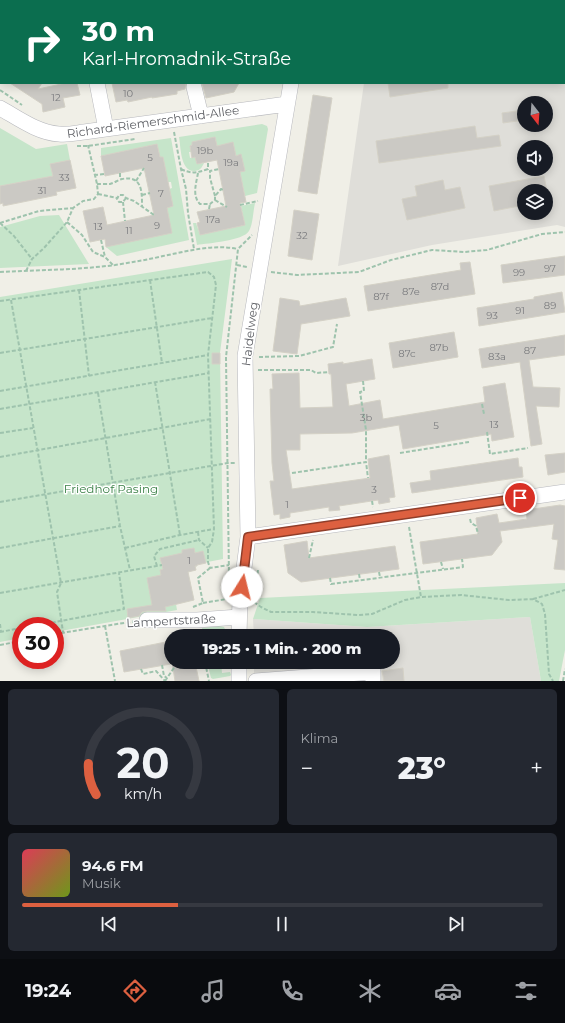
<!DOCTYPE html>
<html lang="de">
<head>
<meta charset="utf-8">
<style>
	body { margin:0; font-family:Montserrat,sans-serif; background:#242831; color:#f1f3f6; height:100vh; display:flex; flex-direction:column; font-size:15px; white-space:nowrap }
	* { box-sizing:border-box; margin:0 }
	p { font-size:13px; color:#9ea1a6 }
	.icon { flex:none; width:22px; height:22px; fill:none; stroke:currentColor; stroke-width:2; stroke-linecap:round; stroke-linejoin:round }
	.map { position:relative; height:681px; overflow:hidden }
	.panel { display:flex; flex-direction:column; gap:8px; padding:8px; background:#0d0f14; flex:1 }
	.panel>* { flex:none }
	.hud { position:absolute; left:0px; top:0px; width:565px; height:84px; box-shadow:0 2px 10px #0003; background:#0b6e4f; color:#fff; overflow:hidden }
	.needle { width:26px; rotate:163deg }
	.fabs { position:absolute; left:517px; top:96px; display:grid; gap:8px }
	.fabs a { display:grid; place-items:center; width:36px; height:36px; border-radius:50%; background:#171b24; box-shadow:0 2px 10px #0003; font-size:20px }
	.speed { position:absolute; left:12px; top:617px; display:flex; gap:8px; font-size:20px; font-weight:700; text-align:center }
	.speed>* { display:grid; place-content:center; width:52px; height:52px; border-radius:50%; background:#171b24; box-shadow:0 2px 10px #0003; line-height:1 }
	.speed .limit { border:6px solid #d22; background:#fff; color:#111 }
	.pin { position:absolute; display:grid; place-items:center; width:34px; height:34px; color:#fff; margin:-17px; border:2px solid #fff; border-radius:50%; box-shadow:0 1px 4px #0007 }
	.me { position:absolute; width:44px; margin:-22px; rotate:9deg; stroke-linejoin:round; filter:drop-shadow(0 0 3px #0008) }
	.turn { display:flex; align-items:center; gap:14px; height:84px; padding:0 16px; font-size:18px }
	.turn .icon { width:52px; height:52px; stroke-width:2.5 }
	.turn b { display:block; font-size:28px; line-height:34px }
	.big { font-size:30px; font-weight:800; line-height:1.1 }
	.panel .tile { flex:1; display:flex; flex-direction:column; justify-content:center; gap:6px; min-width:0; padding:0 14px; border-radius:6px; background:#242831 }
	.panel .dial { align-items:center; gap:0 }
	.dial svg { height:104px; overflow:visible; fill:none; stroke:#363941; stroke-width:7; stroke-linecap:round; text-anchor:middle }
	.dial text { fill:#f1f3f6; stroke:none }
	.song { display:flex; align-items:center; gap:12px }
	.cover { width:48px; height:48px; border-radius:6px; background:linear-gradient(135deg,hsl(350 70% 55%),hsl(80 70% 35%)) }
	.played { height:4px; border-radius:2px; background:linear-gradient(90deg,#dd6040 30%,#363941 30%) }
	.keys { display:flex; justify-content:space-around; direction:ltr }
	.heat { display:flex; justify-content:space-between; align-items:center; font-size:22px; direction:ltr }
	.panel .tiles { flex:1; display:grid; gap:8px; grid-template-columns:1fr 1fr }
	.tile:last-child { grid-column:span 2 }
	.trip { position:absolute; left:164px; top:629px; width:236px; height:40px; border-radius:20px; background:#171b24; box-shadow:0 2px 10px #0003; font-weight:800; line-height:40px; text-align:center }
	.tabs { display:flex; height:64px; justify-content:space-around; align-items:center; background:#090b0e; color:#9ea1a6 }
	.tabs .icon { width:28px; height:28px }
	.tabs .on { color:#dd6040 }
	.tabs b { font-size:18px; color:#f1f3f6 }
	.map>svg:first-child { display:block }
	.industrial { fill:#dfded9; fill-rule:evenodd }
	.green { fill:#c6e5ca }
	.building { fill:#cbc9c4; stroke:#d4d1c6 }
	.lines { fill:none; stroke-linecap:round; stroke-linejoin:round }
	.minor-casing { stroke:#b7b8bd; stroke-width:16 }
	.path { stroke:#9ec3ad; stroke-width:2; stroke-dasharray:4 2; stroke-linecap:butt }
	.minor { stroke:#fff; stroke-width:15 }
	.route-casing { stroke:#903e2a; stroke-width:10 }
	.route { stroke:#dd6040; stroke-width:7 }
	.labels { text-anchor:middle; stroke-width:3; stroke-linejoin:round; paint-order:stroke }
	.number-label { font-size:10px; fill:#7a7b7e }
	.street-label { font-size:12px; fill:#5f6166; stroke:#fff }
	.park-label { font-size:12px; fill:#3b8147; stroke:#fff }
</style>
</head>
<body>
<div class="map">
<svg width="565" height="681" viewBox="0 0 565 681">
	<rect width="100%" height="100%" fill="#f0efe7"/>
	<path class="industrial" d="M382,0h183v227l-8,-2 -125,20 -94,21 26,-183h200v-82h-182zM524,103h22v22h-22zM524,147h22v22h-22zM524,191h22v22h-22z
		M530,617l11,64h-287v-19h139v-26h-139l-1,-17 114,8z"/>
	<path class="green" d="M262,124l5,2 1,3 -11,64 -12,3 -5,-24 5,-1 -4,-16 -5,1 -3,-13 -16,3 -2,-9 -23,5v3l-2,1 1,6h-2l1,6 5,-1 2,7 7,-1c-2,4 -3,7 -9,8 -15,1 -14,-24 -16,-34z
		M0,128l36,21 31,-5 3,16 -20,4 3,12 -53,10z
		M171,138l18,102 -72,16 -11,-9 61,-39 6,-2 -4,-17 3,-1 -1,-6h-3l-5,-25h-3l-3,-13 -56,12v-8z
		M255,203c-2,9 -2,21 -6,28 -6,10 -41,12 -52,14l-4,-22h3l4,12 45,-10 -4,-19z
		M59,215l30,49 -89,4v-41l40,-11z
		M232,259l-12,94 3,206 -26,5v2l-2,1 1,3 -8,2 6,28 -18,4 1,6 -122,22v-6h-34v12l-21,4v-345z
		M565,583v67l-6,31h-18l-11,-64 -163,10 -114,-8 7,-21z
		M219,626l5,1 4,9h-25l-1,-8z
		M207,662h14l1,11 8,-1 1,3 -1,1 -17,3 -2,-1z"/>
	<path class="building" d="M10,83h32l-4,6 28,-6h11l3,12 -17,3 2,9 -22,5 -1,-8z
		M112,83h74l-1,6 -8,2v3l-25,4v-1l-24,5 -1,-2 -11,2z
		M202,83h37l-5,9 -28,6z
		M388,83h60v5l-58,9z
		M313,95l19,3 -15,96 -19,-3z
		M524,110v10l-21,3 -1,-10z
		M475,126l2,12 22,-3 2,11 -122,17 -3,-22z
		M215,137l2,9 16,-4 3,14 5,-2 4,17 -5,1 6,30 -6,1 5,22 -45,10 -3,-12 3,-1 -3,-10 29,-6 -9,-46 -20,4 -2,-7 -3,1 -2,-12 2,-1v-3z
		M157,144l3,13h3l10,49 -6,2 5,25 -66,14 -1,-8 -15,3 -7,-31 20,-4 4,18 47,-10 -10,-47 -39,8 -4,-20z
		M70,160l6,28 -20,4 1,3 -54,11v-3l-3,1v-18l53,-10 -3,-12z
		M544,176l3,15h-23v14l-30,6 -5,-25z
		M443,180l2,10 15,-3 5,21 -58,12 -5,-21 15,-3 -2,-10z
		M294,210l25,4 -7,46 -24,-4z
		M565,256v19l-62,8 -2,-18z
		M470,262l5,32 -107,17 -4,-25 97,-16 -1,-7z
		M562,292l3,20 -86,14 -2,-18 57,-9v-2z
		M280,298l19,3 1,5 46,-8 4,18 -49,8 -4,30 -24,-3z
		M454,332l4,25 -65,11 -4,-25z
		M565,335v20l-36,5 4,27 27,1 -1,19 -23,-1 6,38 -11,2 -11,-84 -38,6 -3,-19z
		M212,353h8v11h-8z
		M372,359l3,20 -29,5 3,22 31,-6 3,19 102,-17 -2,-15 22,-4 9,54 -22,4 -1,-7 -88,15 -4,-24 -47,8 -52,1v16h-14l6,39 78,-11 -2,-19 21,-4 6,42 -6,1 1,4 -11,2 -1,-4 -39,6 1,4 -11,1v-4l-39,6v4l-10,2v-5l-6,1 -4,-34h4l-2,-18 -2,-74h3l-1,-15 27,-1 1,35 33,-1 -2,-33h-2l-1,-10 15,-2v2z
		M565,453v19l-17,3 -3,-20z
		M518,458l1,9h3l1,10 -111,16 -2,-10 21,-3 -1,-9z
		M560,505l5,1v64l-11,-1 4,-29 -6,-1 2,-15 -54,7 2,11 -10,13 -69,9 -3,-22 58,-8 -2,-16 21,-4 2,9 28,-4 -1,-9z
		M307,541l2,17 86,-12 4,23 -98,13 -13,-9 -4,-28z
		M194,548l1,5 8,-2 3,12 -9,2v1h-2l1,4 -8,2 6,28 -29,7 1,4h-19l-5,1 -3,4 -11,2 -1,-9 25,-4 -5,-27 14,-3 -1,-5 3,-1 -3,-11 22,-5v-3z
		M171,641v23l-47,8 -4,-21z
		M172,662h23l4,19h-24z
		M403,668l1,13h-20l-2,-10z"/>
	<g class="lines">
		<g class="minor-casing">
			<path id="minor" d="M61,0v1
				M177,0v1
				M300,1v-1
				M97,83l9,46
				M194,87l7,29
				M0,108c18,10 38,25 59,26 9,1 17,-1 25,-2l203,-28
				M248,537l317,-45
				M147,620h50l42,-3
				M239,636l1,-37 8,-62 -3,-181 46,-273
				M239,681v-19
				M256,681l117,-9v9"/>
		</g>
		<path class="path" d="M276,1l5,-1
			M0,31h1
			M0,90l22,15
			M174,132l7,37 5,20 2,24 6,36
			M77,146h11l47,-7
			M181,169c10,5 16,4 27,0v-7
			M120,173v6
			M198,173c-2,11 -6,23 2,31h10l5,-4v-4l6,-7 2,1
			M94,175l11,-1
			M136,181l8,-13
			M97,184c4,0 9,0 13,0 4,-1 8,-4 12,-5 20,-4 20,12 20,27
			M98,194l19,4
			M142,195l8,-2
			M215,196l-5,-18v-7l9,-2
			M126,198l-3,4h-4l-2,-3 2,-4h4l3,3 8,3 20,14
			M215,200l12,7
			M123,202l2,19
			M240,205l18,-4
			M209,209l1,-5
			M67,222l15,13 11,17 12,5 8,8
			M0,223l39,-12 34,-3
			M0,223l14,13 18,23
			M101,240l4,17
			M237,265l10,2
			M26,271l6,-12 12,-11 23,-26 6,-14 10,-7 11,-2 4,-5 -1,-10 -9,-39
			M0,272c38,-2 77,-2 115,-7 17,-3 32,-5 48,-9 25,-5 50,-12 75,-7
			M271,272l26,3 62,-3 32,-12 41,-10 32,2 23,-2 55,-16 23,-2
			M150,280l12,83
			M79,290l10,86
			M11,300l50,283 -4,9 6,40
			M0,301l208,-29 6,5 2,8 -8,70 6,174 -2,13 -4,6v14l2,6 19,-3
			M0,353l212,-35
			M259,357l40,-1 34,-9 4,-23
			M258,370h53l5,3 13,-1
			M363,381l1,10 -4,1 6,38v31
			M155,382l25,153
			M0,391l208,-36
			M98,393l22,133 10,44
			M482,404l2,10
			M0,409l209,-36
			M487,432l3,22 38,-6
			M0,433l33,-5
			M400,453l69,-11
			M0,457l211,-38
			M292,473l74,-11 2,16
			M372,501l1,6
			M0,502l228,-39h7
			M470,519l1,4 5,3 2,8
			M409,527l12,70
			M198,532l1,8 9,8
			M0,548l120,-22
			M125,548l55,-13 34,-6
			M309,558l4,-18
			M441,562l2,7
			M157,566l-3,-10 6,-7 39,-9
			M379,572l1,5
			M359,574l1,6
			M229,577l-3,-220 12,-108 14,-14
			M330,578l1,6 132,-17 -1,-8
			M0,593l162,-28
			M533,599l32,-9
			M254,602l7,5 10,5h42l45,3 14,-1 33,-14 16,-3 40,-2 48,5 24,-1 9,5 3,10 4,60 4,7
			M203,603l24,-4
			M253,603l1,-1 4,-32
			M193,607l10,-4 -5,-25 12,-10
			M0,624l1,8
			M34,626l90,-17 -5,-36
			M105,626l10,55
			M0,632l21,-4
			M55,634l81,-13
			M0,645l21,-4
			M205,662l4,19
			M162,665l2,11 3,2
			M141,669l2,5 13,-3 9,10
			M165,681l13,-19
			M563,681l2,-12"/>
		<use href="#minor" class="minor"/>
	</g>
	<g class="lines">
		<g class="route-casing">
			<path id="route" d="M242,587l6,-50 272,-39"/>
		</g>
		<use href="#route" class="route"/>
	</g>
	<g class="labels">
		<g class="number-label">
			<text x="128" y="97">10</text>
			<text x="56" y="101">12</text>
			<text x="205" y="154">19b</text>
			<text x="150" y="161">5</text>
			<text x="231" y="166">19a</text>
			<text x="64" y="181">33</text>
			<text x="42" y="194">31</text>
			<text x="161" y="197">7</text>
			<text x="213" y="223">17a</text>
			<text x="157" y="229">9</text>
			<text x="98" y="230">13</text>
			<text x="129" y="234">11</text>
			<text x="302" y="239">32</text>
			<text x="550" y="272">97</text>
			<text x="519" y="276">99</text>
			<text x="440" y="290">87d</text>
			<text x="411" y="295">87e</text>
			<text x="381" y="300">87f</text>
			<text x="550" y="309">89</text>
			<text x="520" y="314">91</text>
			<text x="492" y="319">93</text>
			<text x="439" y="351">87b</text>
			<text x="530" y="354">87</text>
			<text x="407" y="357">87c</text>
			<text x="497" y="360">83a</text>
			<text x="366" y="421">3b</text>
			<text x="494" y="428">13</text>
			<text x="436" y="429">5</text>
			<text x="374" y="493">3</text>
			<text x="287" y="508">1</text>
			<text x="189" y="564">1</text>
		</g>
		<g class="street-label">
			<text transform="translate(153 122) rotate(-8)" y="4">Richard-Riemerschmid-Allee</text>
			<text transform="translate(250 334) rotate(-83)" y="4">Haidelweg</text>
			<text transform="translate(171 621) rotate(-3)" y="4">Lampertstraße</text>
		</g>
		<g class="park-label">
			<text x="111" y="493">Friedhof Pasing</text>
		</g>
	</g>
</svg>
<div class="fabs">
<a><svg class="needle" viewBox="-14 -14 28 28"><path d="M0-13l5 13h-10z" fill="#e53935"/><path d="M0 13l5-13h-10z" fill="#9ea1a6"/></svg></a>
<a><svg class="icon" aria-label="sound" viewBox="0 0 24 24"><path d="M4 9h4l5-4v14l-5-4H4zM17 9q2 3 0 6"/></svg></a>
<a><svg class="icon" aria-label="layers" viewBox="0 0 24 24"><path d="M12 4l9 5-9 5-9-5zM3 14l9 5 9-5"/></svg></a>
</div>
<div class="speed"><div class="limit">30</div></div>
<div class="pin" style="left:520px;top:498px;background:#d93025"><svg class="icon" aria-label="arrive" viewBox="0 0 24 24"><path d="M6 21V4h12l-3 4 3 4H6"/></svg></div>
<svg class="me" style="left:242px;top:587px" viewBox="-20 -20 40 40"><circle r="19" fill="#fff"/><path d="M0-13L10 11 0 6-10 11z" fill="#dd6040"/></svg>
<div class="trip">19:25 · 1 Min. · 200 m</div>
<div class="hud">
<div class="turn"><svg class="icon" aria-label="right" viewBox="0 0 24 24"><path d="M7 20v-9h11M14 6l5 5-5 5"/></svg><div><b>30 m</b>Karl-Hromadnik-Straße</div></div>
</div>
</div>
<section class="panel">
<div class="tiles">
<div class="tile dial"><svg viewBox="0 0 100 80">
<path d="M14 69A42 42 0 1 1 86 69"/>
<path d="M14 69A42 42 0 0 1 8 45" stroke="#dd6040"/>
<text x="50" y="56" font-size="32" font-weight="700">20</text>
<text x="50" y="72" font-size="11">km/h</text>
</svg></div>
<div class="tile"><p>Klima</p>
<div class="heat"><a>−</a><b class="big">23°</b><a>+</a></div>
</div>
<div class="tile">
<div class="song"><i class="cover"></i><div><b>94.6 FM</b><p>Musik</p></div></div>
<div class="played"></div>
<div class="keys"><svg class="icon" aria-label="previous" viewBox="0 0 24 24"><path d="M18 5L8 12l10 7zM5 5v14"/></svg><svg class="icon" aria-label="pause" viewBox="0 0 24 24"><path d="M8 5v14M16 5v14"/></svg><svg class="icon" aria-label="next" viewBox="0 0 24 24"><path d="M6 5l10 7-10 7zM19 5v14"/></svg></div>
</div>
</div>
</section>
<nav class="tabs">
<b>19:24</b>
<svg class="icon on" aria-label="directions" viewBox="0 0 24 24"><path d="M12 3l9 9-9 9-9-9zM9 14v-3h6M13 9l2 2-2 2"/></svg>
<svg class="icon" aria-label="music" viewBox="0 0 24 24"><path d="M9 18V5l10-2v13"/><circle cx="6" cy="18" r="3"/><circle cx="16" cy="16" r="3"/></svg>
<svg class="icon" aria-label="phone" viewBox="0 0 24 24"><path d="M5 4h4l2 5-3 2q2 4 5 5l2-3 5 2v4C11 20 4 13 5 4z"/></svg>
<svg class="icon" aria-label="climate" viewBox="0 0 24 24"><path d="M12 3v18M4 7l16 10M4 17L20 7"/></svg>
<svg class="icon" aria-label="car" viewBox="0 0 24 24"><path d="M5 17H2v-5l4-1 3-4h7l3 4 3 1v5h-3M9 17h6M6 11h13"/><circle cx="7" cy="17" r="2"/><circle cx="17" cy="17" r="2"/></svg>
<svg class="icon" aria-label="filters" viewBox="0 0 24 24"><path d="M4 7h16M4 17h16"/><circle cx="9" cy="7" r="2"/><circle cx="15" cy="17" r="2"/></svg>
</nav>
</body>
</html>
